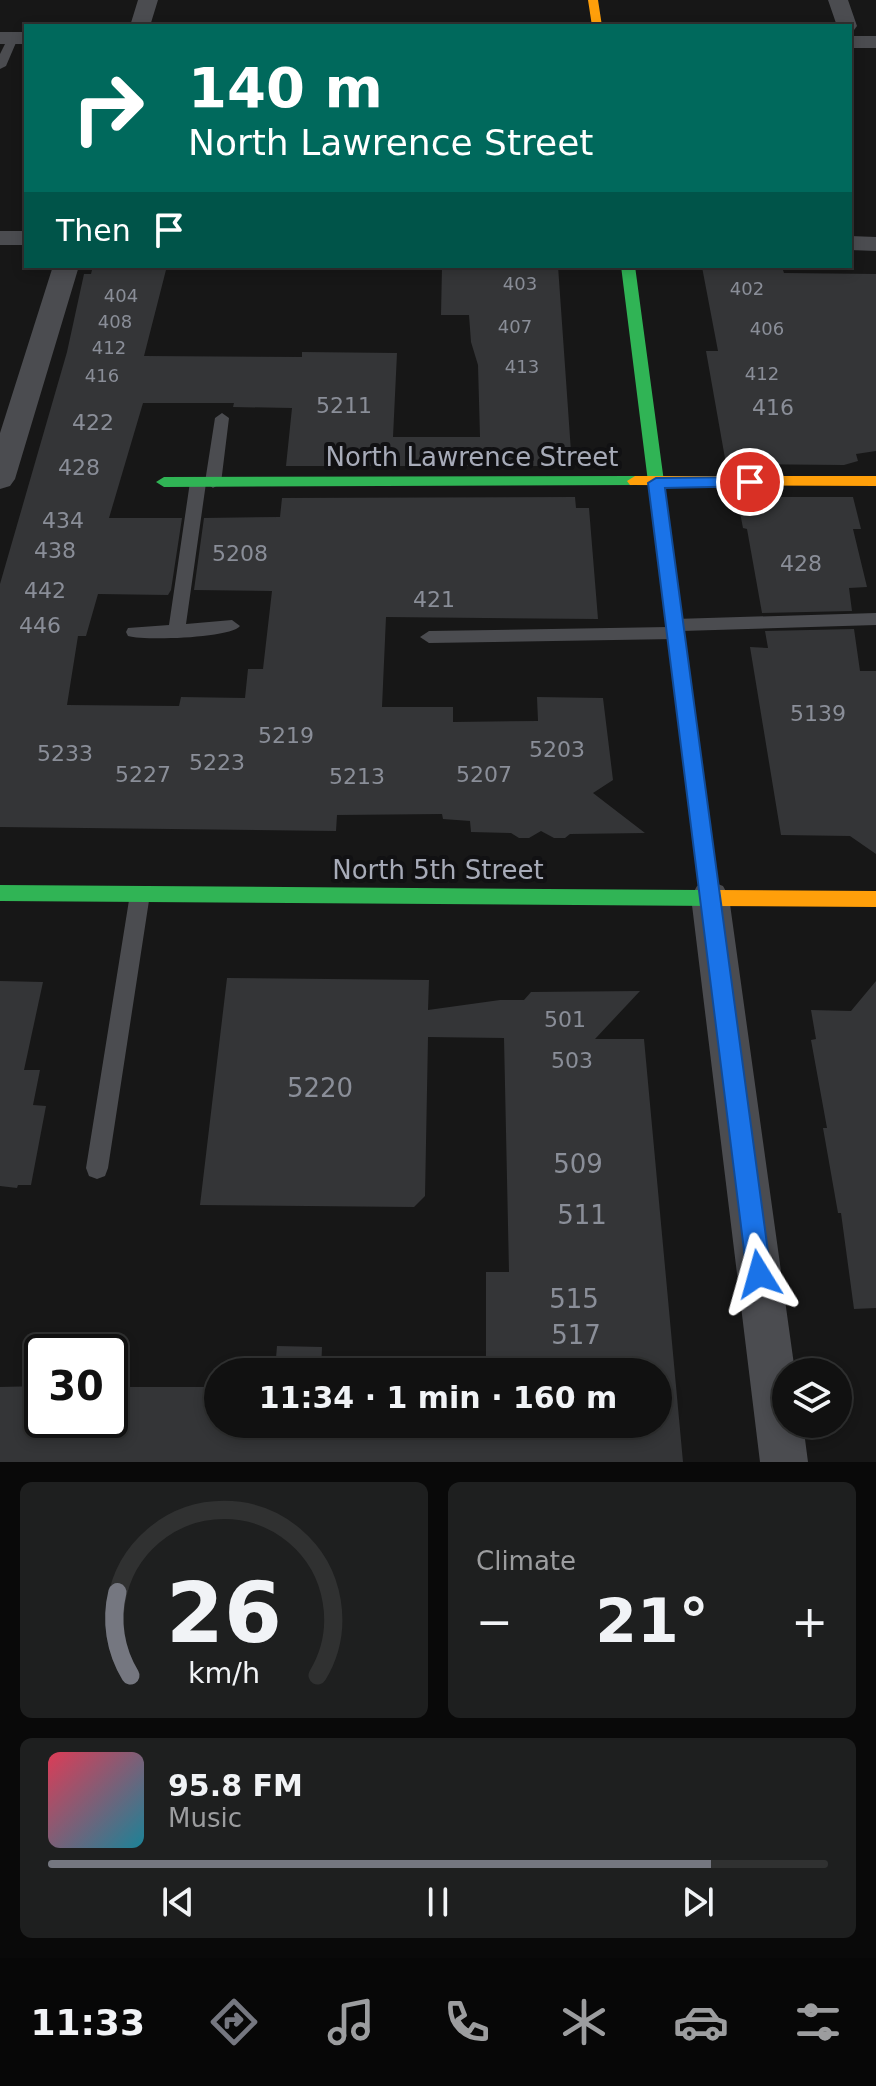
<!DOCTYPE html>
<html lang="en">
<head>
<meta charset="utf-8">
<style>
	body { margin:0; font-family:"DejaVu Sans",sans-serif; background:#1e1f1f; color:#f1f3f6; height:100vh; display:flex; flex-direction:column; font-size:30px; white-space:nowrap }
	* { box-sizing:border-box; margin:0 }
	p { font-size:26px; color:#9c9d9f }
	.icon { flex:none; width:44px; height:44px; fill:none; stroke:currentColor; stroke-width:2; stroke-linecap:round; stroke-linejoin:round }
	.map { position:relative; height:1462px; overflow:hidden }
	.drawer { display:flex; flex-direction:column; gap:20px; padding:20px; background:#090909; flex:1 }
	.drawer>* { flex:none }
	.banner { position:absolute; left:24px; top:24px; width:828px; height:244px; border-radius:0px; box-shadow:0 4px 12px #0003,0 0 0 2px #303131; background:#00695c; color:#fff; overflow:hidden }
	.controls { position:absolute; left:772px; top:1358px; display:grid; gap:16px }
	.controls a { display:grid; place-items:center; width:80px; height:80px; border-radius:50%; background:#111; box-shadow:0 4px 12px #0003,0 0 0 2px #303131; font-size:40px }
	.speed { position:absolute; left:24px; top:1334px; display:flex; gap:16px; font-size:40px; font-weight:700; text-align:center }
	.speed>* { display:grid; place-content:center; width:104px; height:104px; border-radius:50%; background:#111; box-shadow:0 4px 12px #0003,0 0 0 2px #303131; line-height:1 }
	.speed .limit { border:4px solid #111; border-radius:12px; background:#fff; color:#111 }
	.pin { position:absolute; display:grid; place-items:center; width:68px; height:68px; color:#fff; margin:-34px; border:4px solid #fff; border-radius:50%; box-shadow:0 2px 8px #0007 }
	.me { position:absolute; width:88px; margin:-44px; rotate:352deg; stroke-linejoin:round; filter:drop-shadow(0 0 6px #0008) }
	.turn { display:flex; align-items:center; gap:28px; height:168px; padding:0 32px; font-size:36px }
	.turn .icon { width:104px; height:104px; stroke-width:2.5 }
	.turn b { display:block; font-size:56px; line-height:68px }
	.then { display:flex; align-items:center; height:76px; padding:0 32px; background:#0003; gap:16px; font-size:30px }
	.big { font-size:60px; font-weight:800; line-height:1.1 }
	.drawer .widget { flex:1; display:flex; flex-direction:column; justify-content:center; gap:12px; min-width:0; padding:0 28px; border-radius:12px; background:#1e1f1f }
	.drawer .dial { align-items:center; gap:0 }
	.dial svg { height:208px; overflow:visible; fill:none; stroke:#303131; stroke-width:7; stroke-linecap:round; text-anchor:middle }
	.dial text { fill:#f1f3f6; stroke:none }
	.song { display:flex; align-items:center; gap:24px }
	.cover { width:96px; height:96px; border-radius:12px; background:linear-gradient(135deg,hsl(350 70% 55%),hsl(190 70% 35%)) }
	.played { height:8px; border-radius:4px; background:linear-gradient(90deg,#757780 85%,#303131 85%) }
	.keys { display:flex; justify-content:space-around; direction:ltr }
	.heat { display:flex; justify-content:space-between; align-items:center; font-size:44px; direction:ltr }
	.drawer .tiles { flex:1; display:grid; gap:20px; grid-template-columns:1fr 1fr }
	.widget:last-child { grid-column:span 2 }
	.trip { position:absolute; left:204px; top:1358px; width:468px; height:80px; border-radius:40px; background:#111; box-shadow:0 4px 12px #0003,0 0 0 2px #303131; font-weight:800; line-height:80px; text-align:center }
	.tab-bar { display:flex; height:128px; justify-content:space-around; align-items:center; background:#070707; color:#9c9d9f }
	.tab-bar .icon { width:56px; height:56px }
	.tab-bar .on { color:#757780 }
	.tab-bar b { font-size:36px; color:#f1f3f6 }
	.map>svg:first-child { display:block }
	.building { fill:#343537 }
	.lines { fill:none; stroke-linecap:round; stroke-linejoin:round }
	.lane { fill:#4b4c50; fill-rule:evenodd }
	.street { fill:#4b4c50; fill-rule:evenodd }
	.fast { fill:#30b455; fill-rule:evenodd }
	.slow { fill:#ff9f0a; fill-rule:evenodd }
	.route { fill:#1a73e8; stroke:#114b97; stroke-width:2 }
	.labels { text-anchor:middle; stroke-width:8; stroke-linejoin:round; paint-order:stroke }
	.far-number-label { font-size:18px; fill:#8a8e98 }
	.number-label { font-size:22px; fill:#8a8e98 }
	.street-label { font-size:26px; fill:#a7abb8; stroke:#111113 }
	.near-number-label { font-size:26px; fill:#8a8e98 }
</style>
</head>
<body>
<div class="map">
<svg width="876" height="1462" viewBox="0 0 876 1462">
	<rect width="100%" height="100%" fill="#171717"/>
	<path class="building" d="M93,266h74l-23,90 158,1v-5l95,1 -4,84h87l-2,-72 -7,-23 -2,-27h-28l1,-48 116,-1 14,200h-286l6,-58 -59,-1 1,-4h-91l-34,115h73l-11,72 -3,5 -70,-1 -12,42h-8l-11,69 112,1 2,-9 64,1 3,-29h15l9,-78 -78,-1 10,-72 76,-1 2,-19 293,-1 1,11h13l9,111 -212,-2 -4,90h71v15l85,-1 -1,-24 66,1 10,82 -20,13 52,40 -75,1 -5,4h-11l-13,-7 -12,7h-10l-8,-5 -40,-1 -1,-11 -27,-2 -1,-5 -105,1 -1,16 -336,-4v-243l67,-232 17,-78h7z
		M758,266l24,1 2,6 92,1v177l-20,3 2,7 -14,4 -118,-1 -20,-113h12l-16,-84z
		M737,497h116l8,32h-8l14,58 -18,1 3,23 -90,2 -15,-84 -4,-1z
		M854,629l6,42h16v183l-26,-18 -69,-1 -31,-188 18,1 -3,-17z
		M227,978l202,2 -1,30 72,-10h24l7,-8 109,-1 -45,48h49l39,423h-683v-75l42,-1v34h68v-33h108v37h440v-52h-195v-10h23v-90h23l-5,-234 -76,-1 -3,159 -11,11 -214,-2z
		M0,981l43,1 -19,88h16l-7,35 13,1 -15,79h-13l-1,3 -17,-2z
		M876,981v327l-22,1 -13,-96h-3l-15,-85h4l-16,-88 5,-1 -5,-29 40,1z
		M277,1346l45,1 -1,25h-90l44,-2z"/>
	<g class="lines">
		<path class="lane" d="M9,36l9,2 -12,28 -6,3v-15z
			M222,413l7,5 -8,65 -8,5 -7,-5 -20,141 46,-4 8,6c-9,12 -95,15 -112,10l-2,-4 2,-4 41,-3 21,-143 8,-5 7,5 10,-64z
			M876,613v12l-194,6 -1,6 -6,2 -246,4 -9,-6 9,-6 239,-4 1,-6 6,-2z
			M140,886l7,2 3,6 -42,274 -3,8 -8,3 -8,-3 -3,-8 44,-274 3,-6z"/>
		<path class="street" d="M138,0h20l-8,26h-20z
			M828,0h20l9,26 -3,4 -4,1v-5h-13z
			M0,32h26v12h-26z
			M850,36h26v12h-26z
			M0,231h26v14h-26z
			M850,236l26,1v14l-26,-1z
			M53,266h26l-64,213 -5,7 -10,3v-56z
			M710,881l13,5 6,11 66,475h-9v52h17l5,38h-48l-69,-565 6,-11z"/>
		<path class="fast" d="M621,266h14l84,625 5,7 -3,6 -7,2 -714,-5v-16l699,5z
			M635,476l8,5 -3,4 -476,2 -8,-5 8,-5z"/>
		<path class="slow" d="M588,0h10l4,26h-10z
			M635,476h241v10l-246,-1 -3,-4z
			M714,890l162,1v16l-162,-1 -7,-2 -3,-6 3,-6z"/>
	</g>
	<path class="route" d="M750,477l6,2v7l-91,2 106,786 -3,8 -9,4 -8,-4 -4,-8 -99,-791 8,-5z"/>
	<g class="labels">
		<g class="far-number-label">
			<text x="520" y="290">403</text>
			<text x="747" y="295">402</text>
			<text x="121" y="302">404</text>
			<text x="115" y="328">408</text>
			<text x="515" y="333">407</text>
			<text x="767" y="335">406</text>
			<text x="109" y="354">412</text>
			<text x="522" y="373">413</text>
			<text x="762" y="380">412</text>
			<text x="102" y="382">416</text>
		</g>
		<g class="number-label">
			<text x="344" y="413">5211</text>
			<text x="773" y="415">416</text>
			<text x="93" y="430">422</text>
			<text x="79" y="475">428</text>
			<text x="63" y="528">434</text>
			<text x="55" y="558">438</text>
			<text x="240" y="561">5208</text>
			<text x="801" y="571">428</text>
			<text x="45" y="598">442</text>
			<text x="434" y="607">421</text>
			<text x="40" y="633">446</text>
			<text x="818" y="721">5139</text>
			<text x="286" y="743">5219</text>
			<text x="557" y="757">5203</text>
			<text x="65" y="761">5233</text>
			<text x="217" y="770">5223</text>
			<text x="143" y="782">5227</text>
			<text x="484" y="782">5207</text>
			<text x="357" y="784">5213</text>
			<text x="565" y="1027">501</text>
			<text x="572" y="1068">503</text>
		</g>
		<g class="street-label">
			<text x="472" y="466">North Lawrence Street</text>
			<text x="438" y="879">North 5th Street</text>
		</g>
		<g class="near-number-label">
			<text x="320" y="1097">5220</text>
			<text x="578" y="1173">509</text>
			<text x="582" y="1224">511</text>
			<text x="574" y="1308">515</text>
			<text x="576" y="1344">517</text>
		</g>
	</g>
</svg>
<div class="controls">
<a><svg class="icon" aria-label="layers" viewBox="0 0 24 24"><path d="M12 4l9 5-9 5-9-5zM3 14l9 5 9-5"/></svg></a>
</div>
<div class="speed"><div class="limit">30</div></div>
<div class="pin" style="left:750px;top:482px;background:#d93025"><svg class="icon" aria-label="arrive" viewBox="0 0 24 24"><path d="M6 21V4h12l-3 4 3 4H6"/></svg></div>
<svg class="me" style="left:759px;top:1274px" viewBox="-20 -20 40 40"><path d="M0-17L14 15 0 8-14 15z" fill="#1a73e8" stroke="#fff" stroke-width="4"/></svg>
<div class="trip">11:34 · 1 min · 160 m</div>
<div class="banner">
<div class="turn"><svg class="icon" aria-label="right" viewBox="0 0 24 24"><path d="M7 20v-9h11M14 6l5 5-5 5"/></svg><div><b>140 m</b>North Lawrence Street</div></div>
<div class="then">Then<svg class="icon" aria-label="arrive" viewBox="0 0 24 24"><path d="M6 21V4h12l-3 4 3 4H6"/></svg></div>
</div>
</div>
<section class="drawer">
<div class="tiles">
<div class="widget dial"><svg viewBox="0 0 100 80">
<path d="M14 69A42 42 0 1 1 86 69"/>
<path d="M14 69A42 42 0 0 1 9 37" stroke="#757780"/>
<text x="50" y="56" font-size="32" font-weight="700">26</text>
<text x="50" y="72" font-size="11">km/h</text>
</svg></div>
<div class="widget"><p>Climate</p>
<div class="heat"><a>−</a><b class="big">21°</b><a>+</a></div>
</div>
<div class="widget">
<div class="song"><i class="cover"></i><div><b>95.8 FM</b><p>Music</p></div></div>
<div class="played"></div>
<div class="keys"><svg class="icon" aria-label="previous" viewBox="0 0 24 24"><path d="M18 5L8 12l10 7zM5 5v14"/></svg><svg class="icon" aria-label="pause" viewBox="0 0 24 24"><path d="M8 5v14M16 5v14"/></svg><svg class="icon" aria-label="next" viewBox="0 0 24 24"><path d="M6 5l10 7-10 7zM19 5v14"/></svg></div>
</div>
</div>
</section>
<nav class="tab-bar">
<b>11:33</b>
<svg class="icon on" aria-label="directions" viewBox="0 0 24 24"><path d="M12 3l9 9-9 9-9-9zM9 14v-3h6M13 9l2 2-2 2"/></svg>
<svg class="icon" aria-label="music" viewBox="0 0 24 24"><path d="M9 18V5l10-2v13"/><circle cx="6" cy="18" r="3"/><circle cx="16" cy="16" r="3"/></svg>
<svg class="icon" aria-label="phone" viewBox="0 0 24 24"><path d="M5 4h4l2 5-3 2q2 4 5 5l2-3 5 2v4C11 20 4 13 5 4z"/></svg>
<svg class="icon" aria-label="climate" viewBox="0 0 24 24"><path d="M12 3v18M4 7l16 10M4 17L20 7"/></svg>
<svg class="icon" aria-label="car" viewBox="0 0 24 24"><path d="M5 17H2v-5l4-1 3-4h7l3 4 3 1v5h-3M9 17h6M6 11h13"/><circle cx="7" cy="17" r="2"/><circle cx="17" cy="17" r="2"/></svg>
<svg class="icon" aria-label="filters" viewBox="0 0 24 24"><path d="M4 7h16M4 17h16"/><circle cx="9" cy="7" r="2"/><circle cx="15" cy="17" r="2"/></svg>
</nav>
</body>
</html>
